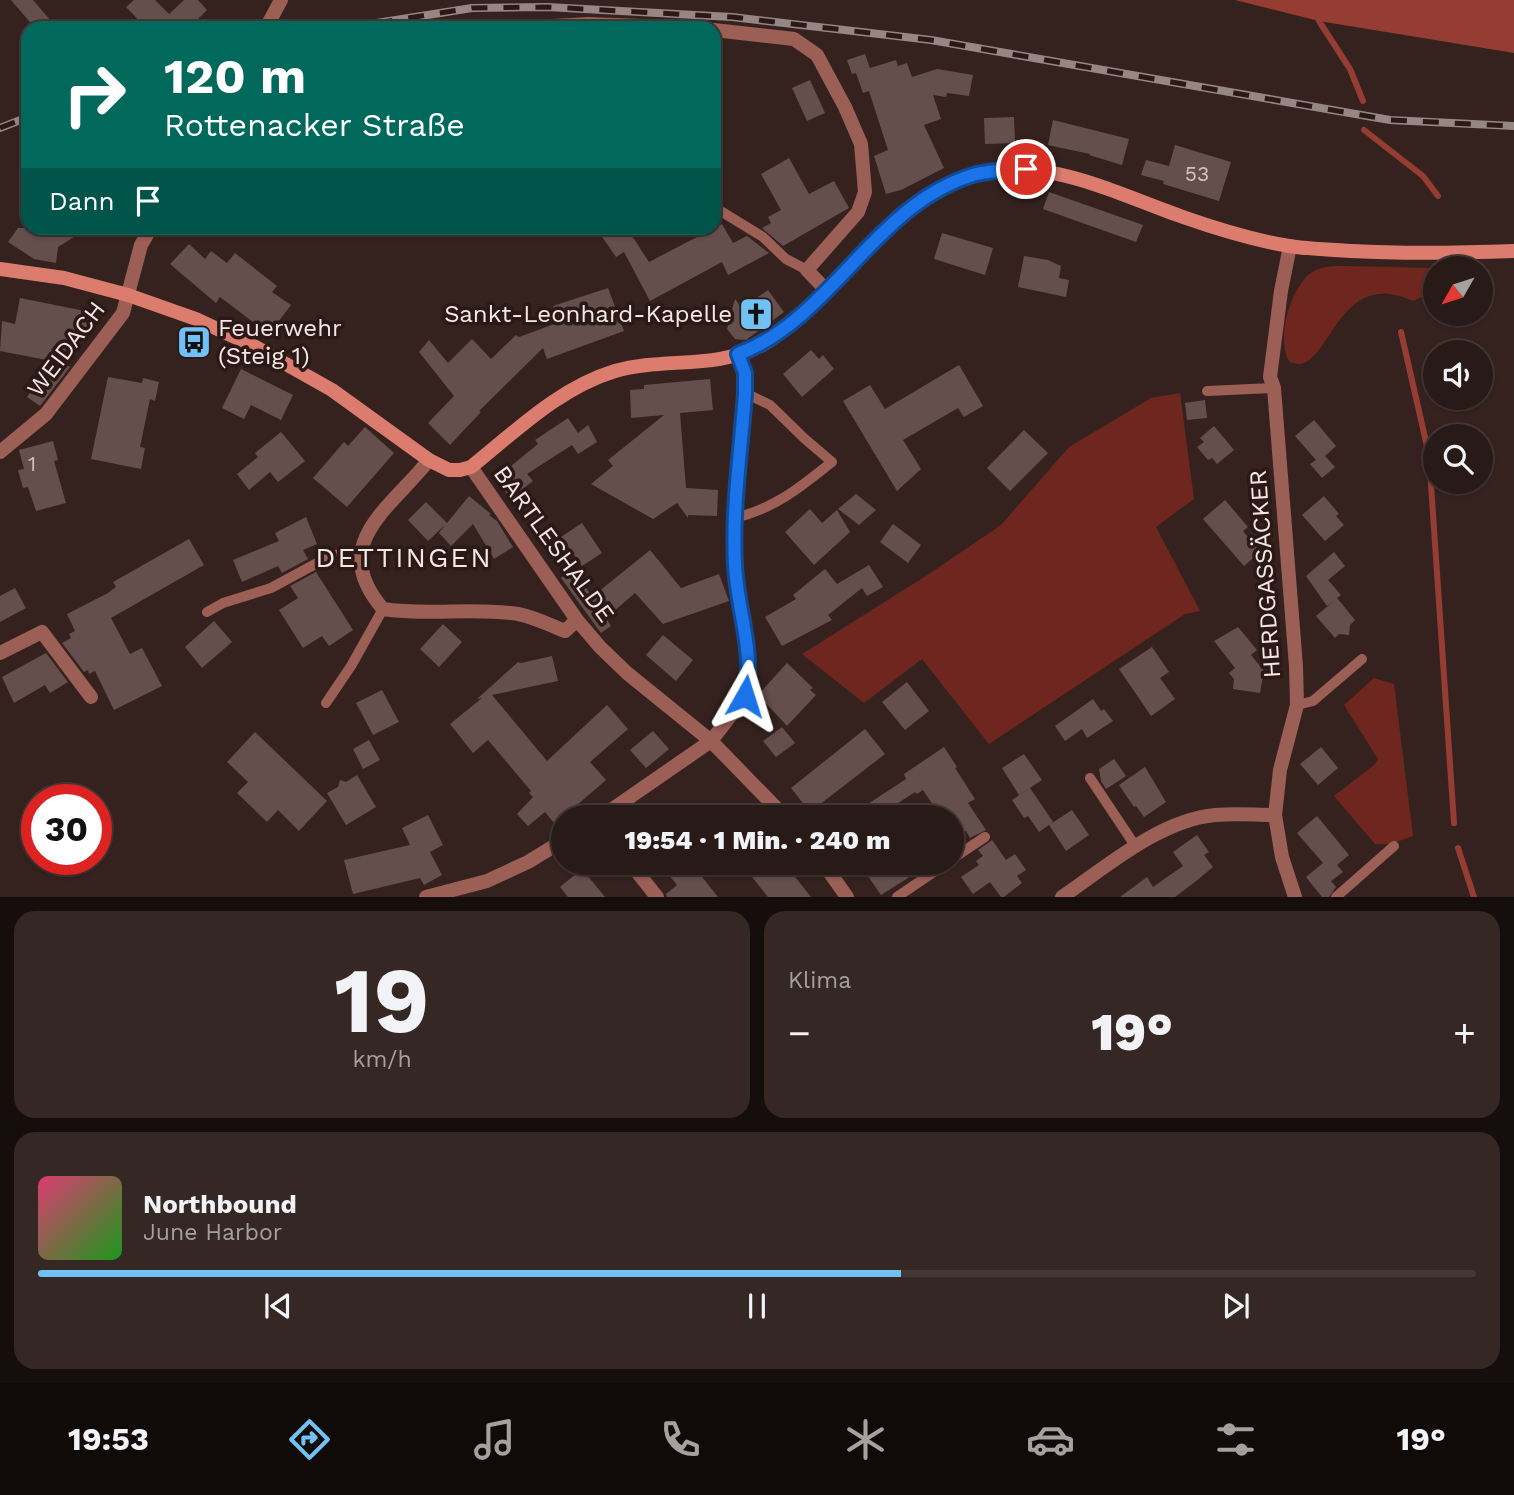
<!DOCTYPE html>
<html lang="de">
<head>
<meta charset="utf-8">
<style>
	body { margin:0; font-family:"Work Sans",sans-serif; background:#342724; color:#f1f3f6; height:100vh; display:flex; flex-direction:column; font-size:26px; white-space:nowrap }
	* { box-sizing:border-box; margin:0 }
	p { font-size:23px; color:#a5a1a1 }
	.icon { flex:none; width:38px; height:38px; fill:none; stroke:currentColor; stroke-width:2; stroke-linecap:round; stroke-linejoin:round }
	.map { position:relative; height:897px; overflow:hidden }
	.sheet { display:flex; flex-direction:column; gap:14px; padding:14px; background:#160e0d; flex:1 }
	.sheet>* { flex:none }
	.top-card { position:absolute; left:21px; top:21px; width:700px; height:214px; border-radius:21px; box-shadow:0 2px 5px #0004,0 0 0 2px #443836; background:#00695c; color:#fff; overflow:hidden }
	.needle { width:46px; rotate:231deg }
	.tools { position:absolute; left:1423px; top:256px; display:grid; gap:14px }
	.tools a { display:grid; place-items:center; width:70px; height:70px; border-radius:50%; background:#281a17; box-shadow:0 2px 5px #0004,0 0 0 2px #443836; font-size:35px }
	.speed { position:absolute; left:21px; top:784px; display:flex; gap:14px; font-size:35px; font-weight:700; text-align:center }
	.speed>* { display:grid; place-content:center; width:91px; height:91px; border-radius:50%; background:#281a17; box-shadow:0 2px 5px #0004,0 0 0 2px #443836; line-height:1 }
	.speed .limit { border:10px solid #d22; background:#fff; color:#111 }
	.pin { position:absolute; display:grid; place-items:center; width:60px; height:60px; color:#fff; margin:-30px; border:4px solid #fff; border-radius:50%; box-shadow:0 2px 7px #0007 }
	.me { position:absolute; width:77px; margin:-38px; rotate:6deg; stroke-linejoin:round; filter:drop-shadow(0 0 5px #0008) }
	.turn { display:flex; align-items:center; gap:24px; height:147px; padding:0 28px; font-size:32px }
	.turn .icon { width:91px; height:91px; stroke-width:2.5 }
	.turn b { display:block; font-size:49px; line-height:60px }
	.then { display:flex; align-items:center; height:66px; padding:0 28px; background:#0003; gap:14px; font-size:26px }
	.big { font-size:52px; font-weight:800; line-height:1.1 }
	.sheet .widget { flex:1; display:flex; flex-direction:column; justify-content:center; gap:10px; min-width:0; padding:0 24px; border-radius:21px; background:#342724 }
	.sheet .dial { align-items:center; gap:0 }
	.dial b { font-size:91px; line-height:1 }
	.song { display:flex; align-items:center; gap:21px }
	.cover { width:84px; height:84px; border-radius:10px; background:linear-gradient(135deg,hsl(340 70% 55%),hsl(120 70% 35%)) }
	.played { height:7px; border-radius:4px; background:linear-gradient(90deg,#72c1f5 60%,#443836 60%) }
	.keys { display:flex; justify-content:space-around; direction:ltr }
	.heat { display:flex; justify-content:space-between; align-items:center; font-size:38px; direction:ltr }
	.sheet .tiles { flex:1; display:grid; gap:14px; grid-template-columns:1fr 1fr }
	.widget:last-child { grid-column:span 2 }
	.trip { position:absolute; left:551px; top:805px; width:413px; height:70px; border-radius:35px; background:#281a17; box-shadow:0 2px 5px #0004,0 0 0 2px #443836; font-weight:800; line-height:70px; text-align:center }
	.tabs { display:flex; height:112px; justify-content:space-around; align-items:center; background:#100a09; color:#a5a1a1 }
	.tabs .icon { width:49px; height:49px }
	.tabs .selected { color:#72c1f5 }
	.tabs b { font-size:32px; color:#f1f3f6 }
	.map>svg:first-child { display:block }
	.green { fill:#6f261e }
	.water { fill:#953d33 }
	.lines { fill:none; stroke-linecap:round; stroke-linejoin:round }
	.stream { stroke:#953d33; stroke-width:6 }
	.building { fill:#654f4c }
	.service { stroke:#9b5f56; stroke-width:10 }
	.minor { stroke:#9b5f56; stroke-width:14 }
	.secondary { stroke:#dc7c6e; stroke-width:14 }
	.rail-casing { stroke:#978784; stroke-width:8 }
	.rail { stroke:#2b1916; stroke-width:5; stroke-dasharray:16; stroke-linecap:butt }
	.route-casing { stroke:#114b97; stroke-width:18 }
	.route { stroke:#1a73e8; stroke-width:12 }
	.labels { text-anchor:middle; stroke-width:7; stroke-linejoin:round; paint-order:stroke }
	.number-label { font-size:21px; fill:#d0c1be }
	.poi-label { font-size:24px; fill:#f4e7e4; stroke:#2b1916; text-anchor:end }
	.street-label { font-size:24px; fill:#f4e7e4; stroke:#2b1916 }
	.quarter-label { font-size:28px; letter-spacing:2px; fill:#f4e7e4; stroke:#2b1916 }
</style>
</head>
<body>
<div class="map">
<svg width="1514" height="897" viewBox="0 0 1514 897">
	<rect width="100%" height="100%" fill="#35221f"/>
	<path class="green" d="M1343,266l92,2v23l-22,10c-80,-37 -83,79 -123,61 -16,-21 2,-82 26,-92 9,-4 18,-4 27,-4z
		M1180,393l14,106 -38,28 44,84 -15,3 -196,130 -67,-85 -58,44 -62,-49 127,-80 72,-49 68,-78 82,-49z
		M1374,678l20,6 19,152 -22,8h-16l-41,-48 40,-31 4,-6 -34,-54z"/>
	<path class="water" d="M1235,0h279v53l-195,-32z"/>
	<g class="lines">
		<path class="stream" d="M1311,0l8,21 31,48 13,32
			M1364,130l59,46 15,20
			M1401,332l28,123 25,368
			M1458,848l16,49"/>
	</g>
	<path class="building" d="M11,0h22l24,28h-22z
		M134,0h21l14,14 15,-14h14l9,10 -18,18h-43l-20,-21z
		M865,54l5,14 26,-8 2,6 9,-3 5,14 25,-8 36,6 -4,21 -22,-3 -1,4 -13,-2 8,24 -17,6 20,43 -43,22 -15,4 -12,-38 14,-6 -19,-59 -6,2 -7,-20 -4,1 -5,-14z
		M810,80l15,33 -18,8 -15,-33z
		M1014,117l1,26 -30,1 -1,-26z
		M1053,120l76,19 -7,26 -33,-10 1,-1 -42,-9z
		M1175,145l56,17 -12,39 -56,-17 1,-3 -23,-6 5,-15 23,6z
		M789,158l20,36 25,-13 15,27 -66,38 -21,-18 9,-5 -3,-6 13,-7 -20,-36z
		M1049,192l94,33 -7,17 -93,-33z
		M722,224l11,19 14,-7 22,17 -41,22 -6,-13 -72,39 -26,-49 -8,5 -20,-29h31l22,34z
		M18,228h70l-30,19 -2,16 -22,-4 -26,-17z
		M942,233l51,15 -8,27 -51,-16z
		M189,244l16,15 6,-8 16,12 8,-10 42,33 -5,6 19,13 -22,29 -49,-37 -4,6 -46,-39z
		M1024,256l24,4 13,6 -2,12 10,2 -3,17 -48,-10z
		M608,288l16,43 -77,28 -4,-11 -64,63 2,1 -31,33 -22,-22 26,-27 -35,-44 10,-12 19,23 24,-24 19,20 25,-24 3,2 41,-15 -7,-16z
		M768,290l16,22 -38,28 -11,-1 -8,-10 8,-30 7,9z
		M20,298l70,14 -6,27 -15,-3 -7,26 8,5 -30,39 -13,-9 25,-36 -52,-10 2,-30 13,3z
		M811,350l8,9 4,-4 11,14 -32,28 -19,-23z
		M959,365l24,41 -19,11 -6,-9 -55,32 18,29 -24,22 -54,-90 27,-16 15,24z
		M241,369l52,26 -12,25 -30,-15 -7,14 -22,-11z
		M108,377l34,6 1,-5 16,4 -4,19 -5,-2 -10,48 5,1 -4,21 -50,-10z
		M710,379l3,31 -33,3 6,75 32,2 -1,26 -29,-1v3l-11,-15 -24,16 -62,-35 22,-18 -5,-6 56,-45 -33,3 -1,-28 14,-1v-4z
		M1205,400l2,18 -20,2 -2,-17z
		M568,418l10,15 10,-8 9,17 -19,12 -6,-9 -45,29 6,7 -22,17 -16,-19 43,-35 -3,-4z
		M1314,420l22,26 -11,10 10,11 -13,11 -12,-14 6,-4 -21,-24z
		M1214,426l20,24 -17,14 -5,-6 -4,2 -11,-13 7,-5 -4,-4z
		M365,427l29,26 -47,54 -34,-29 31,-36 4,4z
		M1024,430l24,23 -38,38 -23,-23z
		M281,432l24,29 -27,21 -8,-10 -21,18 -12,-16 21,-17 -3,-4z
		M53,441l5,19 -4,1 12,42 -30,8 -8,-24 -5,1 -5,-18 6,-1 -5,-19z
		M856,494l20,16 -17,15 -21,-16z
		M469,496l22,18 -2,1 8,6 16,26 -19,12 -21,-35 -22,22 -12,-13 6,-8 -17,16 -20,-21 18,-18 21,21z
		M1324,496l15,18 -3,2 8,9 -19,16 -23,-26z
		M1225,500l23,27 -5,4 17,21 -16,14 -41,-47z
		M810,509l12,14 15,-13 13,22 -36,33 -29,-33z
		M306,517l11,27 -14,6 5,9 -26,14 -4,-7 -36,16 -9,-22 46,-19 -4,-8z
		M582,523l20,30 -20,13 -21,-29z
		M893,524l28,21 -13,18 -28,-21z
		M189,539l15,26 -93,53 19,36 12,-6 20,38 -48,24 -19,-39 -6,3 -1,-4 -4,2 -22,-29 9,-5 -2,-4 6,-3 -8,-17 41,-21 8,-6 -3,-5z
		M650,550l31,38 38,-14 10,27 -66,23 -28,-31 -29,25 5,8 -10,7 -40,-55 13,-9 18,28z
		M1334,552l11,14 -17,14 13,15 -4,3 18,22 -5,5 -1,10 -10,-1 -4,4 -19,-22 19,-16 -8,6 -21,-30z
		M869,565l14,22 -16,9 -5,-8 -34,27 4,5 -50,26 -17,-29 31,-18 -3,-4 32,-26 12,15z
		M316,572l37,58 -24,16 -7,-10 -19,12 -24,-38 19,-12 -8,-12z
		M15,588l11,20 -26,14v-26z
		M214,621l18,21 -30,26 -17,-21z
		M443,624l19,18 -23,25 -19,-18z
		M1238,627l19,23 -6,5 13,16 -4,22 -27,-4 1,-10 -5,-6 6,-5 -21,-27z
		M663,635l30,25 -17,21 -30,-26z
		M1152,647l17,25 -9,6 15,21 -24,17 -32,-47z
		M46,653l22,29 -18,11 -5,-8 -31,18 -12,-26z
		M552,656l6,25 -66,14 55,66 60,-56 21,24 -38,33 16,18 -51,44 -10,-12 -17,14 -11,-12 16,-17 -4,-4 2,-2 -43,-51 -15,13 -23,-29 32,-26 -5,1 41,-37 3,1z
		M787,663l26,25 -3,2 6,5 -29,31 -29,-31z
		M907,682l22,29 -24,19 -23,-28z
		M382,690l17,32 -26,13 -17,-32z
		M1093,699l8,12 3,-2 9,12 -26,17 -5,-9 -17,12 -10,-15z
		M782,727l13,16 -19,14 -13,-16z
		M865,729l20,25 -75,58 -19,-24z
		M653,731l16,18 -23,19 -16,-18z
		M255,732l72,69 -28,30 -21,-21 -11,12 -30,-29 11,-11 -21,-20z
		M369,740l11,20 -17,9 -10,-20z
		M944,747l13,20 -2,1 20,31 -7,4 18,27 -16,8 -4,-7 -14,9v-23h-11l-18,-27 -6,4 -2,-2 -38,25h-29l58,-38 -2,-5z
		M1321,747l17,21 -20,17 -18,-21z
		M1024,754l18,26 -23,15 -17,-27z
		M1114,759l12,17 -20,13 -5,-8 -2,-12z
		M1145,767l21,35 -22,15 -8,-11 -2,1 -15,-22z
		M357,775l19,32 -30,18 -19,-32 11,-6 2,-7 6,2z
		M1030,788l23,34 -14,10 -11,-16 -4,2 -12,-18z
		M1072,810l17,25 -23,16 -17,-26z
		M428,815l15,30 -13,7 12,23 -18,10 -4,-7 -67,16 -9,-34 66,-15 -8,-17z
		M1317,816l32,39 -12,10 6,7 -12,9 5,6 -7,10h-7l-16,-20 17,-14 -26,-30z
		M1197,835l12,17 -5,3 9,12 -18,15 -20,15h-55l27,-20 6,10 30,-21 -10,-14z
		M992,840l14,20 9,-6 11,16 -9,6 5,7 -18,14h-3l-11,-15 -17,12 -12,-17 18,-12 -3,-4 7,-5 -5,-6z
		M659,863h32l27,34h-51l-1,-3 11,-9z
		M741,863h43l27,34h-43z
		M859,863h43l9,13 -30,19z
		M582,869l23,28h-37l-8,-10z"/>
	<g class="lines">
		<path class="service" d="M249,28l18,-5
			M714,207l49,30 23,22 21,11
			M1207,391l67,-3
			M734,518c40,-9 67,-31 98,-56l-27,-23 -35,-34 -25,-12
			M207,612l16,-9 48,-15 61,-33 27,-1
			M326,703l25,-37 32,-57
			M1297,705l16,-4 49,-42
			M1090,778l46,69
			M952,859l33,-22
			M897,897l50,-34
			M1336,897l58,-51"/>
		<path class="minor" d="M266,28l15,-28
			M518,28l71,-4 104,4
			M714,30l80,9 23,16 28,52 16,37 4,48 -7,20 -51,58 19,20
			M1290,246l-9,45 -11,86 4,11 22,278 1,39 -17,65 -5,45 7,42 13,40
			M0,452l46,-38 77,-101 18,-68 10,-17
			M429,460c-39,49 -102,84 -46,149 45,7 90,-2 135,5 16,3 32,11 47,17l12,-11
			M471,467l106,153 23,27 27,26 84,68 74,76
			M0,653l42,-21 49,65
			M601,817l110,-76 34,-44 5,-24 -15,-106 -1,-49 11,-125v-20l-7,-19
			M630,863l27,34
			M823,863l24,34
			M426,897l61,-16 41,-19 36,-22
			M1062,897c44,-30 98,-77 153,-82 20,-2 40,0 60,0"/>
		<path class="secondary" d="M0,269l64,9 64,17 68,24 58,27 78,44 97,70 20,10h11l11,-3c45,-36 88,-79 144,-96 48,-14 101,-1 147,-26 20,-11 36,-28 53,-44 41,-40 87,-97 140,-120 77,-33 156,11 228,36 34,12 70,23 106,29 20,3 42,4 63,5 54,3 108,2 162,0"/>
		<g class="rail-casing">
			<path id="rail" d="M345,28l127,-20 75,-1 185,10 199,23 459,80 124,6
				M0,128l28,-11"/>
		</g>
		<use href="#rail" class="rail"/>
	</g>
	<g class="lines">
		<g class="route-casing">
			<path id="route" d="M745,696c10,-48 -8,-84 -10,-132 -3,-57 6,-114 10,-171v-20l-7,-19c93,-34 136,-149 235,-179 16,-5 36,-5 53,-6"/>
		</g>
		<use href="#route" class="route"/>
	</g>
	<defs>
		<g id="church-square" transform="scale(1.75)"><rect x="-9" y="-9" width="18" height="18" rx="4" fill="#72c1f5" stroke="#2b1916"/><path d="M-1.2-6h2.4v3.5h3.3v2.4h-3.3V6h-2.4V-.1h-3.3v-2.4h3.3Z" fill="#111"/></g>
		<g id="bus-square" transform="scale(1.75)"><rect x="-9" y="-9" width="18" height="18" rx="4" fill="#72c1f5" stroke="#2b1916"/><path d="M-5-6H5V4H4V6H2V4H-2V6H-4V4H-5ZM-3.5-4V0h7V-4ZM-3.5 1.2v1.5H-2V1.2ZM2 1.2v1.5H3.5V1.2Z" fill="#111"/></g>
	</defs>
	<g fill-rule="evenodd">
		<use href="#church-square" x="756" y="314"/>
		<use href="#bus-square" x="194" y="342"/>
	</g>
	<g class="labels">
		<g class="number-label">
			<text x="1197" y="181">53</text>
			<text x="32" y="471">1</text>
		</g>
		<g class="poi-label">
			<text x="732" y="322">Sankt-Leonhard-Kapelle</text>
			<text x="218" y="336" text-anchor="start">Feuerwehr<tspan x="218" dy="28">(Steig 1)</tspan></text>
		</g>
		<g class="street-label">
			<text transform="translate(66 349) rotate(-53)" y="8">WEIDACH</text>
			<text transform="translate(554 544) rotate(54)" y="8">BARTLESHALDE</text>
			<text transform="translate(1265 574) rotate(-94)" y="8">HERDGASSÄCKER</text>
		</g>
		<g class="quarter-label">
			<text x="404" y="567">DETTINGEN</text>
		</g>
	</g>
</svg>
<div class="tools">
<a><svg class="needle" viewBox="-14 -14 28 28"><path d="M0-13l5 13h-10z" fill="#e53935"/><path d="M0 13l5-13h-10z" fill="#a5a1a1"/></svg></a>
<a><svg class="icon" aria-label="sound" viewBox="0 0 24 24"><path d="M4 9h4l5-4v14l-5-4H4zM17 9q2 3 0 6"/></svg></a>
<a><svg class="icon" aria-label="search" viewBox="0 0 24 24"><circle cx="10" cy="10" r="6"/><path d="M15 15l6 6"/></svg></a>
</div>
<div class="speed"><div class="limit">30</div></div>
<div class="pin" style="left:1026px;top:169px;background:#d93025"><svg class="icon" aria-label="arrive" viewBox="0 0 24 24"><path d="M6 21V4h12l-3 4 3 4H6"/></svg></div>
<svg class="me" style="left:745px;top:696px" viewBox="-20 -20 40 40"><path d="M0-17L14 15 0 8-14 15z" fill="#1a73e8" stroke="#fff" stroke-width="4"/></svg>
<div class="trip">19:54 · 1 Min. · 240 m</div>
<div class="top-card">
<div class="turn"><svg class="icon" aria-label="right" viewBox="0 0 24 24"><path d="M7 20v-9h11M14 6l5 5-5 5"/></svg><div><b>120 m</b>Rottenacker Straße</div></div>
<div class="then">Dann<svg class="icon" aria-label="arrive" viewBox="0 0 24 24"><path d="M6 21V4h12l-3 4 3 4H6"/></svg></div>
</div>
</div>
<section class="sheet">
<div class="tiles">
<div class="widget dial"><b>19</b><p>km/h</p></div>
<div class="widget"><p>Klima</p>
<div class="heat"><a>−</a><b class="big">19°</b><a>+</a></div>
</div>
<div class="widget">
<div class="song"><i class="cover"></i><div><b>Northbound</b><p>June Harbor</p></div></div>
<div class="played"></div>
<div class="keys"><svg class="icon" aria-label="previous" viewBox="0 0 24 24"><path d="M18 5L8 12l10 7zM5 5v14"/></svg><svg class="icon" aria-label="pause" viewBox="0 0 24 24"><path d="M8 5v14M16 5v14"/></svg><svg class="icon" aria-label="next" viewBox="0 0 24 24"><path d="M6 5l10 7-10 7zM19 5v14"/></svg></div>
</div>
</div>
</section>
<nav class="tabs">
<b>19:53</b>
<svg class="icon selected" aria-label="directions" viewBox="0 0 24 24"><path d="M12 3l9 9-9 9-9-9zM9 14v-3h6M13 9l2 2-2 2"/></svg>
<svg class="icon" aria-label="music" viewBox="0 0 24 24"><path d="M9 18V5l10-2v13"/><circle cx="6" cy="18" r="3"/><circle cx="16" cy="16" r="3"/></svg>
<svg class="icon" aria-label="phone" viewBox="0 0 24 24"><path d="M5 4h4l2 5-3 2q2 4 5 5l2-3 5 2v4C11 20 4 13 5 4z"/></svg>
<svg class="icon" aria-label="climate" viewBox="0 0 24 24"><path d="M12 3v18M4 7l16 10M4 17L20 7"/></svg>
<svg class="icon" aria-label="car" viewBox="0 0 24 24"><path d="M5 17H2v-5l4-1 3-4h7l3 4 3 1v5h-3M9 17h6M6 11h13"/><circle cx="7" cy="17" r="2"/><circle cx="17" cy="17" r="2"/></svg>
<svg class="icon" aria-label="filters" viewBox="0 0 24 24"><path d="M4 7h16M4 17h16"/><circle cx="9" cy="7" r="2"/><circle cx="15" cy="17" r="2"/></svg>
<b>19°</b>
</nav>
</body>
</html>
